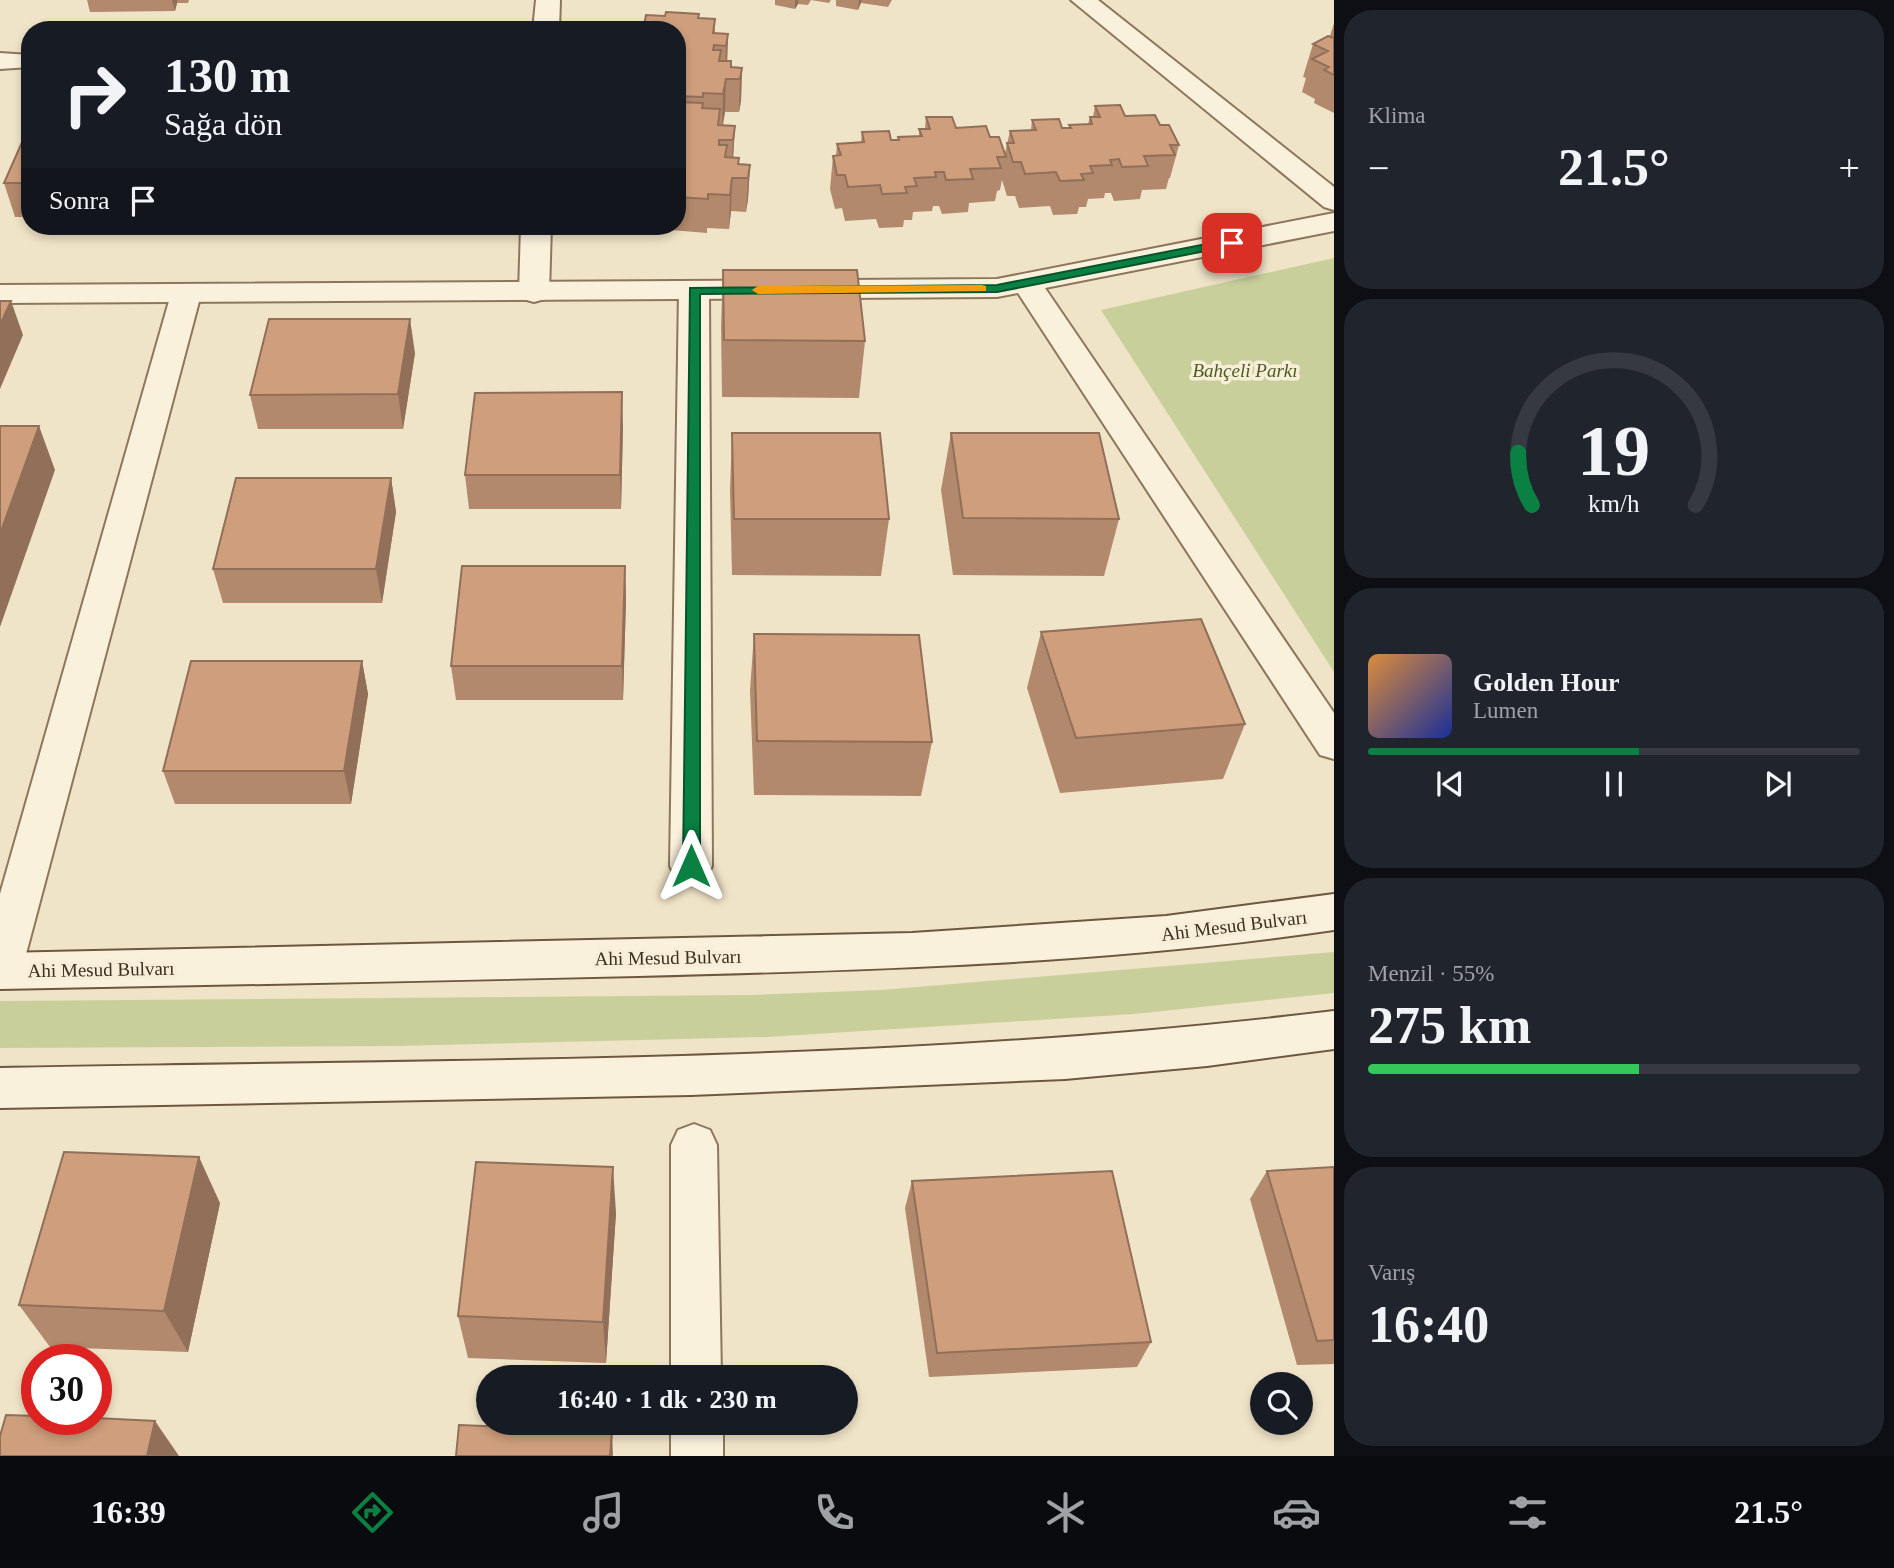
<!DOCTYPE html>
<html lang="tr">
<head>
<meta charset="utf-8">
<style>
	body { margin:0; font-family:Georgia,serif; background:#20242c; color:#f1f3f6; height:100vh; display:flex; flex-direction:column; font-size:26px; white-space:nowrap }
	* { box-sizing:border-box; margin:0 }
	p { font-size:23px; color:#9ea1a6 }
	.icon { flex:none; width:38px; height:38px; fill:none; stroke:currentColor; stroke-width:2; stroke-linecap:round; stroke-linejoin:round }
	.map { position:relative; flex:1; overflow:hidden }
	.side { display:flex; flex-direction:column; gap:10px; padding:10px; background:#0d0f14; width:560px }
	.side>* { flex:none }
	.hud { position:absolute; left:21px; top:21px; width:665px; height:214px; border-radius:28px; box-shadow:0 4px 10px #0003; background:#171b24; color:#f1f3f6; overflow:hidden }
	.controls { position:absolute; left:1250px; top:1372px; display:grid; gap:14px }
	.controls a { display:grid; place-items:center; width:63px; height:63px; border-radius:50%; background:#171b24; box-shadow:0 4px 10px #0003; font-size:35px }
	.speed { position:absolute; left:21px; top:1344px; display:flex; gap:14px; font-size:35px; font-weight:700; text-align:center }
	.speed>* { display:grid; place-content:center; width:91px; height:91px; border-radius:50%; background:#171b24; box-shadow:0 4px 10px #0003; line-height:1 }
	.speed .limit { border:10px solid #d22; background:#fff; color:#111 }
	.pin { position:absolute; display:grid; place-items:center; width:60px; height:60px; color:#fff; margin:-30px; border-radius:14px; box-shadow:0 4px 10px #0006 }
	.me { position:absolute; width:77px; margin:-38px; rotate:0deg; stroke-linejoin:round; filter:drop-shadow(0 0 5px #0008) }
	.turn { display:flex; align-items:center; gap:24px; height:147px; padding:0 28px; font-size:32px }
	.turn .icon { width:91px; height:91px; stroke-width:2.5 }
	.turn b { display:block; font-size:49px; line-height:60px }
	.then { display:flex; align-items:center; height:66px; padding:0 28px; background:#0003; gap:14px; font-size:26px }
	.big { font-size:52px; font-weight:700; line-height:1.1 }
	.side .tile { flex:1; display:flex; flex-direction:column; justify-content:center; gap:10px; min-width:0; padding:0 24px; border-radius:28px; background:#20242c }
	.side .dial { align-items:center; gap:0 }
	.dial svg { height:182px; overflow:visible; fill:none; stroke:#363941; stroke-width:7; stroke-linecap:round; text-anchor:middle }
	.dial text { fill:#f1f3f6; stroke:none }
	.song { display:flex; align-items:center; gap:21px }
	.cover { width:84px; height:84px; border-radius:10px; background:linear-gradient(135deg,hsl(30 70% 55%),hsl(230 70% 35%)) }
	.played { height:7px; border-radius:4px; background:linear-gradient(90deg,#0b8043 55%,#363941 55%) }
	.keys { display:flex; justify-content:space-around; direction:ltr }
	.heat { display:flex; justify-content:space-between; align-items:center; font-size:38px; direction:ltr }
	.charge { height:10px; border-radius:5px; background:linear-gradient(90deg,#34c759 55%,#363941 0) }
	.trip { position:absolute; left:476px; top:1365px; width:382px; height:70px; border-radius:35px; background:#171b24; box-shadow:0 4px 10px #0003; font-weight:700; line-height:70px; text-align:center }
	.tab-bar { display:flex; height:112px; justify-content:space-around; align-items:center; background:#090b0e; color:#9ea1a6 }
	.tab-bar .icon { width:49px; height:49px }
	.tab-bar .active { color:#0b8043 }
	.tab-bar b { font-size:32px; color:#f1f3f6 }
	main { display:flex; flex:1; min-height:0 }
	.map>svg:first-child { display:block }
	.green { fill:#c9cf9b }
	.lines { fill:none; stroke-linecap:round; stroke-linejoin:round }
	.minor-casing { stroke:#8d765c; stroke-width:4 }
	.tertiary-casing { stroke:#8d765c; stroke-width:4 }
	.secondary-casing { stroke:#6f573f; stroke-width:4 }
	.minor { fill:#faf1dc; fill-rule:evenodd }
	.tertiary { fill:#faf1dc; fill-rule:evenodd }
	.secondary { fill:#faf1dc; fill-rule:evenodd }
	.wall { fill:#b2896c }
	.shaded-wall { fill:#916f58 }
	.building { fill:#cf9f7d; stroke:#916f58; stroke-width:2 }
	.route { fill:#0b8043; stroke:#07532c; stroke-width:2 }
	.slow { fill:#f59e0b }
	.labels { text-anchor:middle; stroke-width:7; stroke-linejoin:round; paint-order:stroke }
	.park-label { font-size:19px; font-style:italic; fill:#4d5a26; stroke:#f7eed8 }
	.street-label { font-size:19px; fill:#3d2e20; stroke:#f7eed8 }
</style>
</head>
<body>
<main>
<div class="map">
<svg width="1334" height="1456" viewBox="0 0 1334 1456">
	<rect width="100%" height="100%" fill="#f0e4c8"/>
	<path class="green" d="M1334,258v414l-233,-362z
		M1334,952v41l-200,21 -366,23 -372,9 -396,2v-47l752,-6 129,-5z"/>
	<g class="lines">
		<g class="minor-casing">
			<path id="minor" d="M536,0h24l-1,30h-26z
				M1071,0h27l236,187v23l-10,-3z
				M0,53l30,2v12l-30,2z
				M521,226h30l-2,67 -4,6 -11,3 -11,-3 -4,-6z
				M694,282l11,3 4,6 3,575 -6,12 -15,5 -15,-5 -6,-12 9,-575 4,-6z
				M186,285l11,3 4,6 -179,675 -7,13 -15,5v-93l171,-600 4,-6z
				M694,1124l16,6 7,15 4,232h-50v-232l7,-15z
				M671,1423h52v33h-52z"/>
		</g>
		<g class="tertiary-casing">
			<path id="tertiary" d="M1334,213v18l-289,57 289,425v46l-14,-4 -302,-462 -21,4 -997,6v-18l997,-6z"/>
		</g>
		<g class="secondary-casing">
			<path id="secondary" d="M1334,894v36c-231,34 -463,40 -696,46 -213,5 -425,9 -638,13v-36l912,-20 254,-17z
				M1334,1011v38l-127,17 -142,13 -374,16 -691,13v-40c444,-9 892,-3 1334,-57z"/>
		</g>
		<use href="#minor" class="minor"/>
		<use href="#tertiary" class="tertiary"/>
		<use href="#secondary" class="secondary"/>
	</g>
	<path class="wall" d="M87,0h102l-1,3h-11l-2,8 -85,1z
		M775,0h56l-2,3 -18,-3 -3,5 -10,-1 -3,5 -20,-4z
		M834,0h58l-4,7 -27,-4 -3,7 -22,-4v-6z
		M699,14v4l16,1v14l13,1 -1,27 4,6 11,1 -1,33 -2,11h-14l-2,14h12l-2,31 6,1 -1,6 12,1 -2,34 -2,13 -15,-1 -2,18 -22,-1v5l-36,-3v-4h-5h11v-196l-12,-14z
		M1334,23v90l-20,-10 1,-4 -13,-7 4,-14 -3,-1 10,-33 17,-8z
		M1095,106l30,10 35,9 19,20 -9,33h-1l-3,11 -24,1 -2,9 -26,2 -3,-8h-6l-1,5 -16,1 -2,8h-7l-2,7 -24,1 -3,-9 -31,2 -4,-12h-8l-5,-16 -2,10 -3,1 -2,10 -26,2 -1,9 -26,2 -3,-8h-6l-1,5 -19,1 -1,8h-8l-1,7 -24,1 -3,-9 -31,2 -3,-13 -7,1 -5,-20 3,-33h3l1,-12 24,-1 1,-11 29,8h7v-3l21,-1v-7h6l1,-12 64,20 15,16 5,-22 21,-1 1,-10 30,8h7v-3l19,-1 2,-7h3z
		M30,124v93h-15l-11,-34z
		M723,270l142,71 -6,57 -137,-1 -1,-70z
		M415,353l-12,76h-145l-8,-34z
		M623,427l-2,82h-152l-4,-34z
		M732,433l157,86 -8,57 -149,-1 -2,-85z
		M951,433l168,86 -15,57 -151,-1 -12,-85z
		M391,478l5,34 -14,91h-159l-10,-34z
		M625,566l1,34 -3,100h-167l-5,-34z
		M1041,632l204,92 -22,55 -163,14 -33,-105z
		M754,634l178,108 -11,54 -167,-1 -4,-105z
		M362,661l6,33 -17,110h-176l-12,-33z
		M1334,1167v197l-37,1 -47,-166 17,-28z
		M912,1181l239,161 -14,25 -208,10 -24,-169z
		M220,1203l-32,149 -138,-5 -31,-42z
		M616,1213l-10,150 -138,-5 -10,-42z"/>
	<path class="shaded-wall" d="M172,0h5v3l-2,8z
		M795,0h3v4l-3,5z
		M859,0h3l-4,10z
		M728,34l-1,32 -2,13 1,-33z
		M742,68l-1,33 -2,11 1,-33z
		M726,79l-1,33 -3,15 1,-33z
		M735,126l-2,34 -2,14 2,-34z
		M750,165l-2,34 -2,13 2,-34z
		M732,178l-1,33 -2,18 1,-34z
		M11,301l12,34 -23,54v-64z
		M410,319l5,34 -12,76 -5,-35z
		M622,392l1,35 -2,82 -1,-34z
		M39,426l16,44 -55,157v-93z
		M391,478l5,34 -14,91 -6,-34z
		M625,566l1,34 -3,100 -1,-34z
		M362,661l6,33 -17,110 -7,-33z
		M199,1157l21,46 -32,149 -24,-41z
		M613,1167l3,46 -10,150 -3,-41z
		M155,1421l24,35h-32z
		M612,1431l1,25h-3z"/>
	<path class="building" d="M666,12l33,2 -1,4 17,1 -2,14 15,1 -2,12 -12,-1 -1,5h8l-2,11h12v6l11,1 -2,11h-14l-3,15 -20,-1v4l-26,-1v-66h-34l3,-15 19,1z
		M1328,36l6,2v37l-10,-5 5,-3 -17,-8 16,-8 -15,-7z
		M677,102l26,1 -1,5 18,1 -2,16 17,1 -2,14h-14v5h8l-2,12 14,1 -1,6 12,1 -2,13h-16l-2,17 -22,-1v5l-31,-2z
		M1120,105l5,11 30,-1 5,10h9l10,20h-9l5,10 -31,1 4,10 -26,1 -3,-8 -9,1 2,5 -22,1 3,7 -12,1 3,6 -24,1 -4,-9 -31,2 -4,-12h-8l-6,-19h7l-4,-12 26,-1 -4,-10 27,-1 3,9h9l-2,-3 23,-1 -2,-7h10l-5,-11z
		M926,117h26l4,11 30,-2 4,11h9l7,20h-9l4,11 -31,1 3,10 -27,1 -2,-8h-9l1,5 -22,1 3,8 -12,1 2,6 -25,1 -2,-9 -32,2 -3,-12h-8l-4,-19 8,-1 -4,-11 27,-2 -2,-10 27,-1 2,9h8l-1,-3 24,-1 -3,-7h11z
		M30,124v59h-26z
		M723,270h134l8,71 -141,-1z
		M0,301h11l-11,24z
		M269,319h141l-12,75 -148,1z
		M622,392l-2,83h-155l10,-82z
		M0,426h39l-39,108z
		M732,433h148l9,86h-155z
		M951,433h148l20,86 -156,-1z
		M236,478h155l-15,91h-163z
		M462,566h163l-3,100h-171z
		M1201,619l44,105 -169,14 -35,-106z
		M754,634l165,1 13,107 -175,-1z
		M191,661h171l-18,110h-181z
		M64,1152l135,5 -35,154 -145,-6z
		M476,1162l137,5 -10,155 -145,-6z
		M1334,1167v173l-17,1 -50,-170z
		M1112,1171l39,171 -214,11 -25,-172z
		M6,1415l31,1v3l59,-1 59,3 -8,35h-147v-20z
		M459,1425l153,6 -2,25h-154z"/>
	<path class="route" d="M1232,239l4,1v5l-239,47 -297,2v572l-3,5h-12l-2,-5 7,-578 307,-3z"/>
	<path class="slow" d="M982,285l4,1v5l-228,3 -6,-4 6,-4z"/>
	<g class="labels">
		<g class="park-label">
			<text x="1245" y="377">Bahçeli Parkı</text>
		</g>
		<g class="street-label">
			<text transform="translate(1234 925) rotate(-7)" y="7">Ahi Mesud Bulvarı</text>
			<text transform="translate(668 957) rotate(-1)" y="7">Ahi Mesud Bulvarı</text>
			<text transform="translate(101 969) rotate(-1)" y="7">Ahi Mesud Bulvarı</text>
		</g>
	</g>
</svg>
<div class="controls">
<a><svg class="icon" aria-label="search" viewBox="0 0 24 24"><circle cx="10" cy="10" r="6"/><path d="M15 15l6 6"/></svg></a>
</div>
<div class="speed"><div class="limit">30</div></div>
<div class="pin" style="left:1232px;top:243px;background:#d93025"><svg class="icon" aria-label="arrive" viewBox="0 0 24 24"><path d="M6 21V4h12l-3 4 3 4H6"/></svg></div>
<svg class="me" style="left:691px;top:866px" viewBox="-20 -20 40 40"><path d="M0-17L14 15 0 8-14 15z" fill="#0b8043" stroke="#fff" stroke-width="4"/></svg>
<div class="trip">16:40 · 1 dk · 230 m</div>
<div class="hud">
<div class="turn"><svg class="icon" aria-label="right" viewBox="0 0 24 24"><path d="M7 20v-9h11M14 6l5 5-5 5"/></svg><div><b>130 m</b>Sağa dön</div></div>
<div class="then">Sonra<svg class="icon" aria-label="arrive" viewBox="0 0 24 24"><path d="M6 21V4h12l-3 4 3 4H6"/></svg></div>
</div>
</div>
<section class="side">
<div class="tile"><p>Klima</p>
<div class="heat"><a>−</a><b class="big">21.5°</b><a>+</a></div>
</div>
<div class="tile dial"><svg viewBox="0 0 100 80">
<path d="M14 69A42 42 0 1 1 86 69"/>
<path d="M14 69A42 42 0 0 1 8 46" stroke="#0b8043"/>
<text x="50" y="56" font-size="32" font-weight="700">19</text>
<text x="50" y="72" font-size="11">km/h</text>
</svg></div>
<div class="tile">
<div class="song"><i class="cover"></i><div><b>Golden Hour</b><p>Lumen</p></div></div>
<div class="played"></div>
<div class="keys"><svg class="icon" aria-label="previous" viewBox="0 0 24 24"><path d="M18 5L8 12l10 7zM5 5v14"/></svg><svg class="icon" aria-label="pause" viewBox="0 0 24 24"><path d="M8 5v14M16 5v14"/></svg><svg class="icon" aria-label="next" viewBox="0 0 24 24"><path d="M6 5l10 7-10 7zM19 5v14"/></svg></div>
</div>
<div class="tile"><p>Menzil · 55%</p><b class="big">275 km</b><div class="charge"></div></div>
<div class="tile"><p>Varış</p><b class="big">16:40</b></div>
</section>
</main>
<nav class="tab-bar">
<b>16:39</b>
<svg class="icon active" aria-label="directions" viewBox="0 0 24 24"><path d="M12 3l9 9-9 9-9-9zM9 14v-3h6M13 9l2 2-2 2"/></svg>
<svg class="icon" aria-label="music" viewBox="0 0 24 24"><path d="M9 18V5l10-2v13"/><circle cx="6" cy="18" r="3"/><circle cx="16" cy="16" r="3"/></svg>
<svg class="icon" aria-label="phone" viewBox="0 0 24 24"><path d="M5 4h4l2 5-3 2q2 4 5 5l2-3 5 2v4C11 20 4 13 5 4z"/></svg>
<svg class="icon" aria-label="climate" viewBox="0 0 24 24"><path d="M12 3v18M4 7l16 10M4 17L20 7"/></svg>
<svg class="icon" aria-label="car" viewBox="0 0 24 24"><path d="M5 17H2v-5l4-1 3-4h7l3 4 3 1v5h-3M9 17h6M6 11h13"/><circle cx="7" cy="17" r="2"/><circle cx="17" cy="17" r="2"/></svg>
<svg class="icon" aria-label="filters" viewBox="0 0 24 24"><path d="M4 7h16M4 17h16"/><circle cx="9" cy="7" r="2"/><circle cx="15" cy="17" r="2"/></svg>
<b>21.5°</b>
</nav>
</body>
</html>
